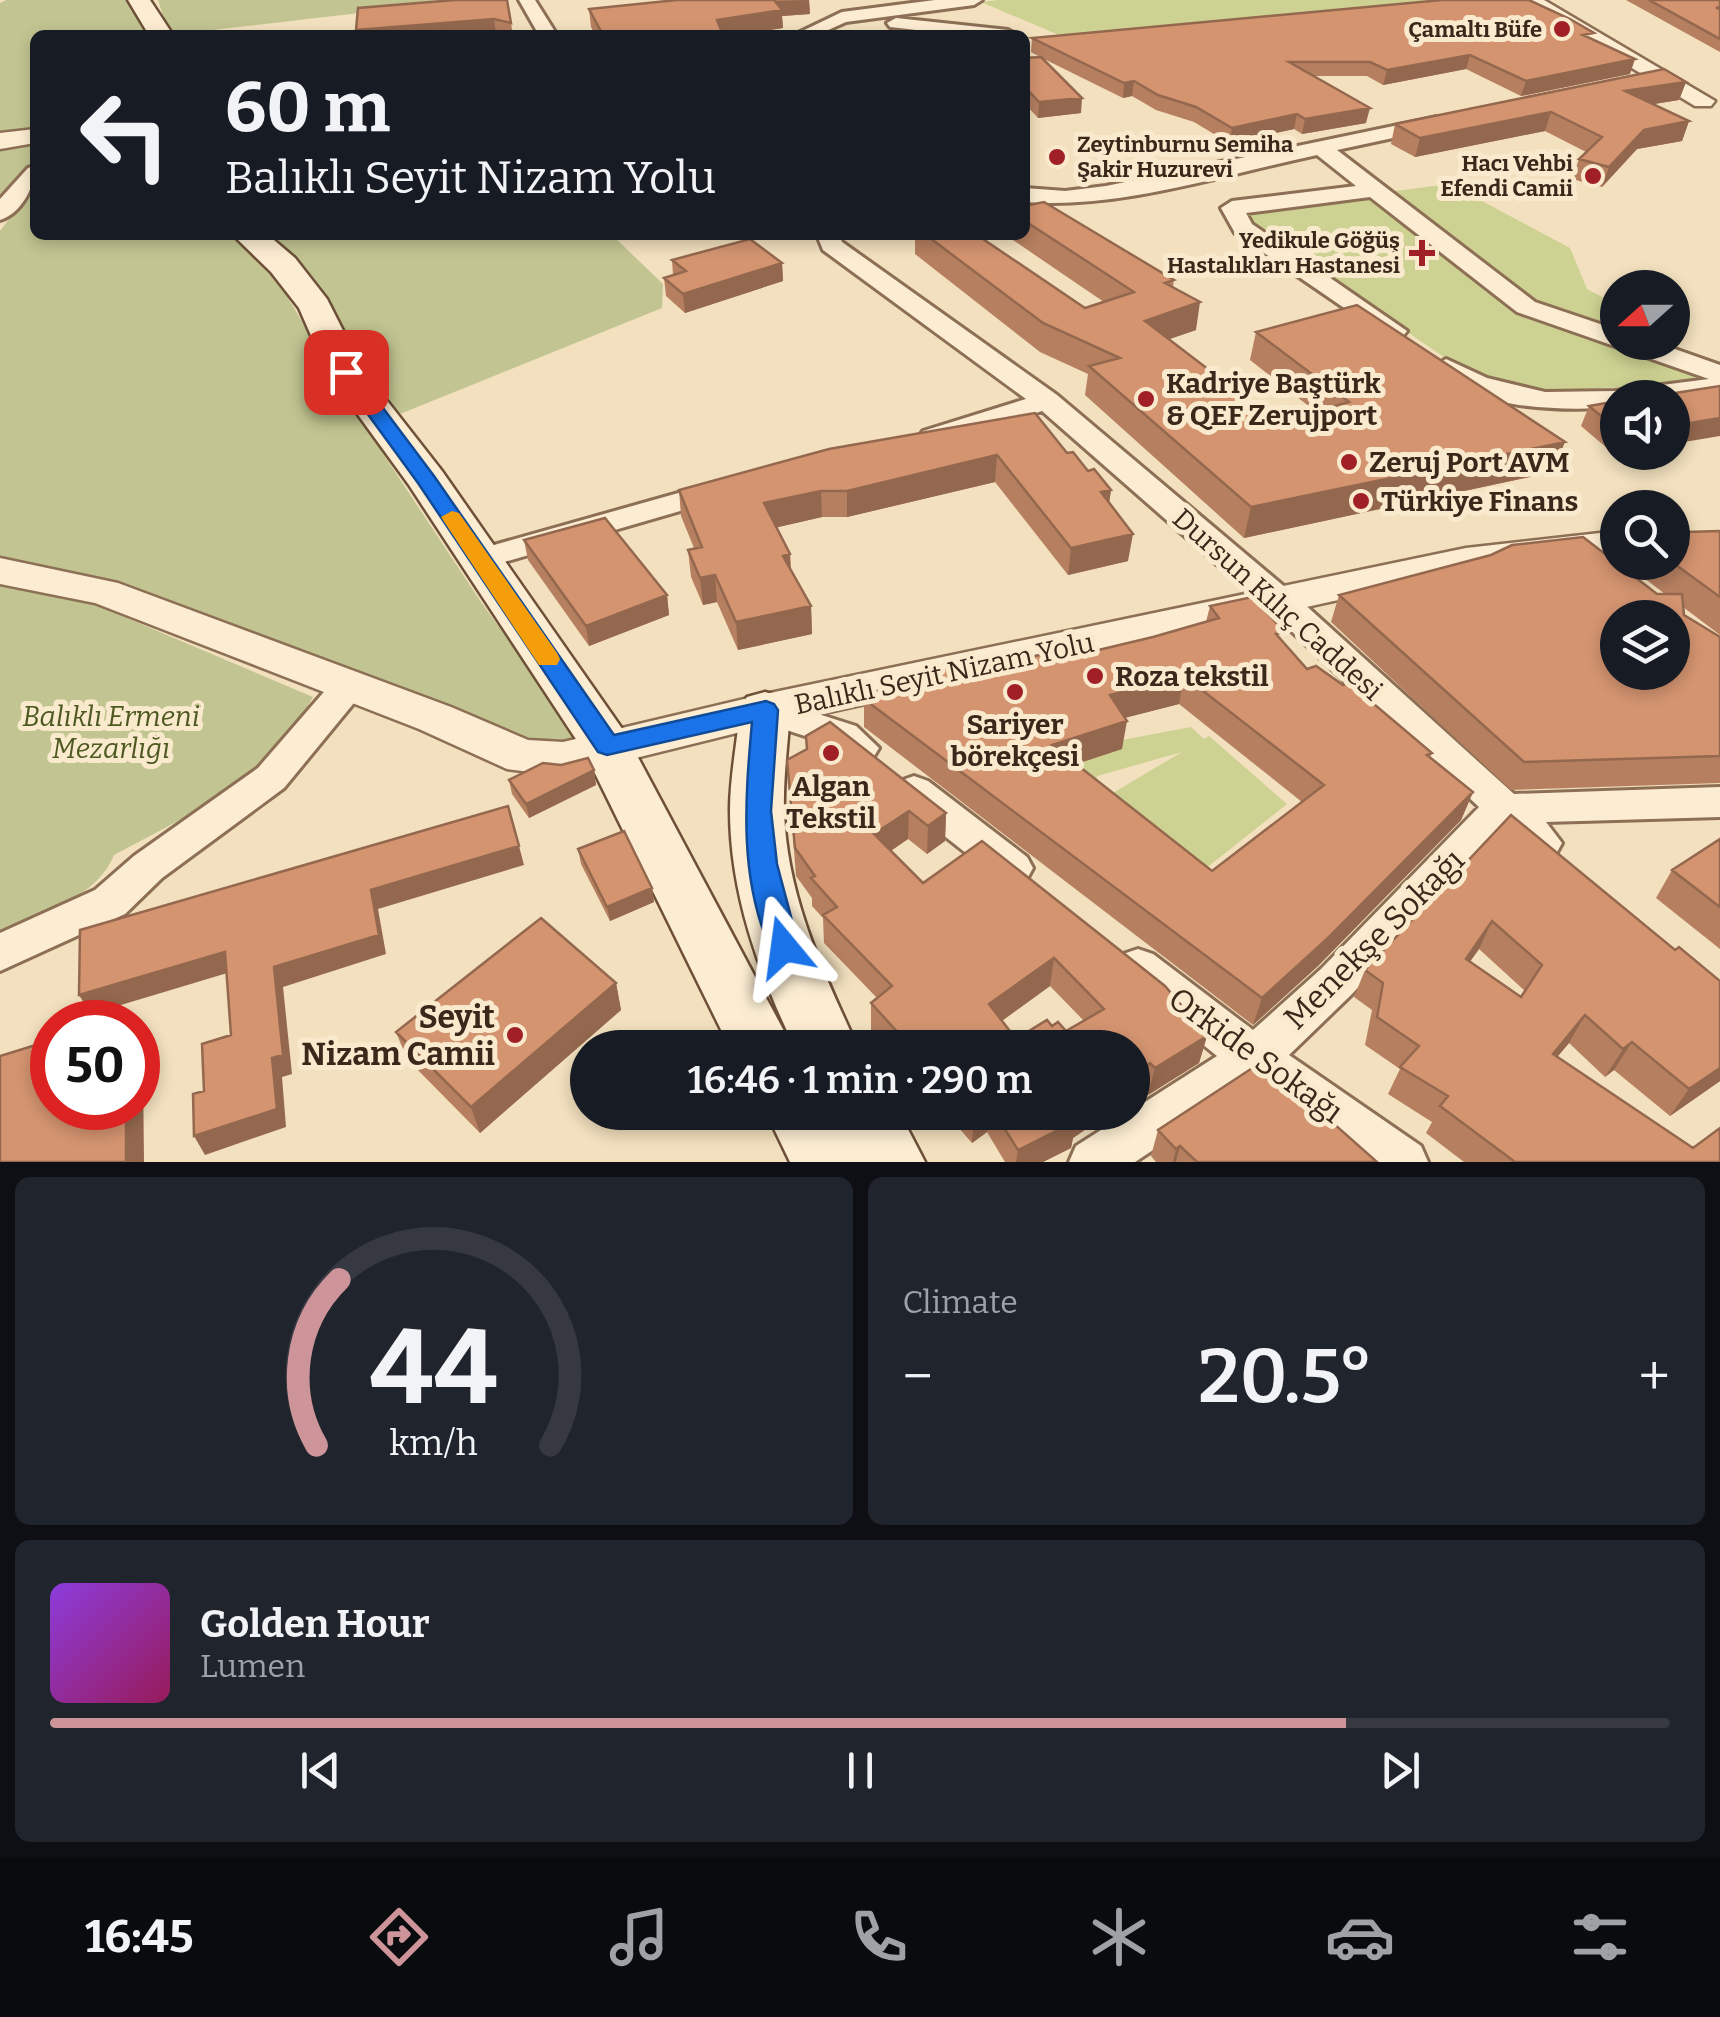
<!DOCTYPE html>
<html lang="en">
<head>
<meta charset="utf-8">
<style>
	body { margin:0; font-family:Bitter,serif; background:#20242c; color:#f1f3f6; height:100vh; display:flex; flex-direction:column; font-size:38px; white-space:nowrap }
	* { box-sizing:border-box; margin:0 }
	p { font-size:32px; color:#9ea1a6 }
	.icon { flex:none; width:55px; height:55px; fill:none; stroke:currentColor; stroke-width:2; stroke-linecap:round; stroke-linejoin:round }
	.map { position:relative; height:1162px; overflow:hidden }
	.side { display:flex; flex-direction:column; gap:15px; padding:15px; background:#0d0f14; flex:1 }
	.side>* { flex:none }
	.guide { position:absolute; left:30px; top:30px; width:1000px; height:210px; border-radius:15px; box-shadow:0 5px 15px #0003; background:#171b24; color:#f1f3f6; overflow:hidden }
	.needle { width:65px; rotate:249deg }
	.fabs { position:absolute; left:1600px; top:270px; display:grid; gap:20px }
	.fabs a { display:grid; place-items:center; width:90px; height:90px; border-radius:50%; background:#171b24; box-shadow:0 5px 15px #0003; font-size:50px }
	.speed { position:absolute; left:30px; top:1000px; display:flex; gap:20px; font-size:50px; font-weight:700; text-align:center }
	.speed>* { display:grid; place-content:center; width:130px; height:130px; border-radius:50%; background:#171b24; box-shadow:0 5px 15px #0003; line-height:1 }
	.speed .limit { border:15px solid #d22; background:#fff; color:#111 }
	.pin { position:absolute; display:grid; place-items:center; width:85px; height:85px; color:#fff; margin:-42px; border-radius:20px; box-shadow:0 5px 15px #0006 }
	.me { position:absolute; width:110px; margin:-55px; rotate:344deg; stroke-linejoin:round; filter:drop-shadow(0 0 8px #0008) }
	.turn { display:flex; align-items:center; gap:35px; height:210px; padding:0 30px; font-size:45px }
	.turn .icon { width:130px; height:130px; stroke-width:2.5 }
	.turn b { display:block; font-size:70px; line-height:85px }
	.big { font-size:75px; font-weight:600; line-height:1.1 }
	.side .tile { flex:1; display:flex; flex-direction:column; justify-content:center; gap:15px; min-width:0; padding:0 35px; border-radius:15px; background:#20242c }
	.side .dial { align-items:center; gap:0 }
	.dial svg { height:260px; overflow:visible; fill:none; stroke:#363941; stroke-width:7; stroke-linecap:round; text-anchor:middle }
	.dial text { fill:#f1f3f6; stroke:none }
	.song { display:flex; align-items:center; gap:30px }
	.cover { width:120px; height:120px; border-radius:15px; background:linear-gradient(135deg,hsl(270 70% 55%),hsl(330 70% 35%)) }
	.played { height:10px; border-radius:5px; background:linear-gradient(90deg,#cd9499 80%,#363941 80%) }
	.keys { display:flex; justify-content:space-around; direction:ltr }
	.heat { display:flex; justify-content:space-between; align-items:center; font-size:55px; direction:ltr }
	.side .tiles { flex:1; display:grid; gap:15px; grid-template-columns:1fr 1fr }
	.tile:last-child { grid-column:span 2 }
	.trip { position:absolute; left:570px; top:1030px; width:580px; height:100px; border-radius:50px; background:#171b24; box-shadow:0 5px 15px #0003; font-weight:600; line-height:100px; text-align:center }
	.dock { display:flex; height:160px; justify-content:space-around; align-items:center; background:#090b0e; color:#9ea1a6 }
	.dock .icon { width:70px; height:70px }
	.dock .current { color:#cd9499 }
	.dock b { font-size:45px; color:#f1f3f6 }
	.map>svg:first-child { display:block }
	.green { fill:#cdd191 }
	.cemetery { fill:#c2c591 }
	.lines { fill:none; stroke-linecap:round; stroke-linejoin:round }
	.minor-casing { stroke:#8c6f55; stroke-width:6 }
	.tertiary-casing { stroke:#8c6f55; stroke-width:5 }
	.secondary-casing { stroke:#6e5038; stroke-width:5 }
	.minor { fill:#fcedd2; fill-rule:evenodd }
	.tertiary { fill:#fcedd2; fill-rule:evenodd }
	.secondary { fill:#fcedd2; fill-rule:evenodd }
	.wall { fill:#b67f60; fill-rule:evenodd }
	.shaded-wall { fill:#94684e }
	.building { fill:#d49470; stroke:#94684e; stroke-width:2.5; fill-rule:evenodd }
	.route { fill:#1a73e8; stroke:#114b97; stroke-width:2.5 }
	.slow { fill:#f59e0b }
	.poi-dot { fill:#a11f27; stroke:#f9eace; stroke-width:4 }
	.labels { text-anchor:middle; stroke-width:10; stroke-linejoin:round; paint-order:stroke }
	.far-poi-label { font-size:22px; font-weight:bold; fill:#3a281b; stroke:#f9eace; text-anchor:end }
	.poi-label { font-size:28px; font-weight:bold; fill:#3a281b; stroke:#f9eace; text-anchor:start }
	.street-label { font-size:28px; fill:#3a281b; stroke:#f9eace }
	.park-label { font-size:28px; font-style:italic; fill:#4d5920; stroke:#f9eace }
	.near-street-label { font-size:32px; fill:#3a281b; stroke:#f9eace }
	.near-poi-label { font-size:32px; font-weight:bold; fill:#3a281b; stroke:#f9eace; text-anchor:end }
</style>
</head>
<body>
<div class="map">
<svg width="1720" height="1162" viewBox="0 0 1720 1162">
	<rect width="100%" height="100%" fill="#f2e0be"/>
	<path class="green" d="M999,0h456l-396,35 -78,-33z
		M1450,184l120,64 17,41 30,16v9l-18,9 -58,-18 -154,-113z
		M1366,195l148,112 203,75 -194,10 -44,-11 -225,-154 -9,-17z
		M1191,727l13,12 5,-3 78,68 -101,80 -95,-78 91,-54 -85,24 -5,26 -46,-37 29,-16z"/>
	<path class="cemetery" d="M6,0h123l17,35h-111v97l-35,5v-134z
		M158,0h295l1,2 -285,33z
		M35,142v18l-35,38v-52z
		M35,185v50h195l43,37 76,130 132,200 97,135 -24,6 -36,-3 -518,-180v-329z
		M263,235h349l51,49 -1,24 -267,108z
		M0,582l89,20 224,95 -46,77 -153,81c-16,42 -76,61 -114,81z"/>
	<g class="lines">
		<g class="minor-casing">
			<path id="minor" d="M519,0h16l22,35h-18z
				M935,0h47l-8,5 -128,17 -29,13h-23l48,-23z
				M896,18l112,12 9,5h-57l-70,-8 -3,-4z
				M1437,117l7,2v8l-107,23 198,152 83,28v12h37l65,23v29l-48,6 -54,-2v9c-51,4 -150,4 -185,-40l13,-8 41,19 58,14 70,-1 94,-12 -192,-67 -147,-115 -124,16 6,11 155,107 -4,5h-18l-150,-103 -14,-25 11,-7 124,-15 -39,-31c-95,20 -195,54 -292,47v-14l40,3 41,-5z
				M35,166c0,20 -13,47 -35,54v-21l28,-31z
				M817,235h22l3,7 215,153 235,198 222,201 206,-7v30l-174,5 16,21 -6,11c-24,8 -35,-7 -52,-23l-153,164 -62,60 132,91 7,16h-64l-110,-79 -119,79h-66l7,-16 141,-90 -94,-76 -7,-13 7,-13 15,-5 15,5 100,76 68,-61 158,-162 -211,-198 -226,-198 -99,32h-20l-4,-6 4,-6 103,-32 -203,-149z
				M721,481l15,9 -4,6 -252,73 -11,-3 -5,-7 5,-7z
				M349,675l13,3 5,9 -83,101 -122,90 -37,36 -125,57v-38l95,-43 39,-34 124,-88 78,-90z
				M765,697l91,29 23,22 -6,10 -13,4 -30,-18 -78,-25 -5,-9 5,-9z
				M914,776l14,5 99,76 6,11 -6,11 -14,5 -14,-5 -99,-78 -5,-10 5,-10z"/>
		</g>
		<g class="tertiary-casing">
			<path id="tertiary" d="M1519,0h25l171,101 -4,5h-16z
				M35,129v14l-35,6v-16z
				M1618,531v24l-152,17 -701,154 -202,50 -56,-7 -88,-40 -324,-126 -95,-19v-26l118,25 333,124 77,33 35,2 202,-48 701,-146z"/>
		</g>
		<g class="secondary-casing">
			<path id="secondary" d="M128,0h22l23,35h-24z
				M233,235h35l27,23 32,41 36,71 79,101 183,262 168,315h-63l-145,-295 -176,-268 -82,-113 -28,-64 -28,-36z
				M765,692l18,5 7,13c-2,34 -7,68 -6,101 3,87 39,160 74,237h-63c-36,-75 -65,-154 -65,-238 0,-33 7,-67 10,-100l7,-13z
				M766,1112h133l26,50h-135z"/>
		</g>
		<use href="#minor" class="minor"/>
		<use href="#tertiary" class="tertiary"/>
		<use href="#secondary" class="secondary"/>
	</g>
	<path class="wall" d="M507,0l6,35h-156l-1,-5z
		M677,0h132l1,14 -28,2 1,12 -44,7h-144l-4,-8 -2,-18z
		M1626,0h94v52z
		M1032,38l560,1 38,35 -109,22 -55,-27 -83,16 -16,-9h-52l51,47 -64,11 -8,-5 -65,14 -35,-21 -38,-12 -24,-14 -9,2 -81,-40 39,55 -43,5 -13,-14v-46l15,-1 -9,-5z
		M1686,82l-7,18 -26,4 36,17 -7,20 -45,8 -35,38 -30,-8 7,-20 7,-7 -41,-21 -130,26 -24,-13 4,-20z
		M1025,206l149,74 -1,7 23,43 -27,9 108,83 38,-11 -65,-51 6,-28 297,140 -309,66 -159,-143 3,-21 -48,-22 -125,-98v-19h62l108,73 19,-6 -97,-66v-1h18z
		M672,260l110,3 1,18 -98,32 -19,-17 -2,-18 9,-3z
		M1618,401v51h3l-7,2 -33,-28 8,-20z
		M829,449l238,4 44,37 -2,13 19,58 -60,14 -73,-93 -148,35h-25l-45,10 13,27 1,16 20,36 1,28 -74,16 -21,-48 -14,3 -12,-28 -3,-27 6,-2 -13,-32 -2,-26z
		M1720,531v104l-37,-28 1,8 36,22v146l-209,7 -180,-168 8,-27 326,-1 -42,-32h49l13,-30z
		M524,540l143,55 2,20 -80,31 -61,-86z
		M1210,606l72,35 25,28 125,84 -2,4 43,35 -12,28 -143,146 -65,59 -389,-298v-28l33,-13 151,-24 105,-25 53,-15zM1179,704l123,98 -90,69 -136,-107 46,-15 2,-31z
		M787,760l159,53 -1,28 -18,13 -19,-15 -17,12 32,32 284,153 -8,27 -51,32 -4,-5 -12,-42h-246l-15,-18v-27l6,-5 -53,-55 -1,-25 -11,-12v-8l-16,-22zM1050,986l34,35 -18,10 -14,-5 -36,13 -14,-18z
		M594,770l2,15 -67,33 -17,-24 -3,-14z
		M1511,815l164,135 45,31v100l-50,35 -56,-46 -9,7 -36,-34 -12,14 136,91 27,14h-256l-38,-29 6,-11 -44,-28 12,-25 -35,-24 7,-35 -18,-13 11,-27zM1479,949l46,42 -4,6 -51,-36z
		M1720,839v110l-64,-51 16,-28z
		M578,849l74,39 2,14 -44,19 -29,-57z
		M616,983l5,27 -141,123 -73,-74 -11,-27z
		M945,1112h166l-38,26 -2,10 -28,14h-38l-18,-30 -15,11z
		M1158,1130l219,32h-221l-5,-6z"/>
	<path class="shaded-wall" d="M809,0l1,14 -28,2 1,12 -44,7h-21l-1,-15 57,-19z
		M494,19l2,16h-139l-1,-5z
		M1470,55l-4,14 -83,16 4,-15z
		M1635,59l-5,15 -109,22 5,-15z
		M1134,81l-2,15 -9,2 1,-15z
		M1686,82l-7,18 -61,10 7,-19z
		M1082,98l-1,15 -43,5 1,-16z
		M1370,108l-4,15 -64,11 3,-15z
		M1551,112l-6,19 -130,26 5,-19z
		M1297,114l-3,15 -65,14 3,-15z
		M1689,121l-7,20 -45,8 -35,38 7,-20 35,-37z
		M782,263l1,18 -98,32 -2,-19z
		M1200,302l-4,28 -55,19 4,-28z
		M1720,418v18l-48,8v-18z
		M1565,442l-12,30 -309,66 7,-31z
		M997,455l-2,27 -148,35v-26z
		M1111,490l-4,27 -6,-25z
		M821,491l1,26 -56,13 -2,-27z
		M1133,534l-5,27 -60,14 3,-27z
		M790,554l1,28 -8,-26z
		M715,575l2,27 -14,3 -3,-27z
		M667,595l2,20 -80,31 -3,-20z
		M811,606l1,28 -74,16 -2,-28z
		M1184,676l-5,28 -74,19 5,-28z
		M1127,721l-5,28 -73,24 3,-28z
		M594,770l2,15 -67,33 -3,-14z
		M1473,792l-12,28 -143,146 -65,59 9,-27z
		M909,811l-1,28 -34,23v-28z
		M946,813l-1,28 -18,13 1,-28z
		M519,846l5,19 -146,44 8,45 -103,33 9,87 -10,3 4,50 -81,28 -11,-19 78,-78 2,-91 97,-77z
		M652,888l2,14 -44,19 -3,-14z
		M1492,921l-13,28 -26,37 13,-27z
		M225,952l9,19 -143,43 -12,-19z
		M1054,958l-4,28 -64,46 3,-28z
		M616,983l5,27 -141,123 -9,-26z
		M1585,1015l-16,28 -32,38 16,-27z
		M1207,1036l-8,27 -51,32 7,-27z
		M1632,1042l-18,28 -9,7 18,-28z
		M138,1063l5,9 1,90h-18v-54h12z
		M1150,1063l-6,27 -12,8v-23z
		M1720,1068v13l-50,35 19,-27z
		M979,1112h10l-2,20 -15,11 2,-27z
		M1076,1112h35l-38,26 -2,10 -28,14h-27l2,-12z
		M1180,1146l-4,16h-3l3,-13z"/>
	<path class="building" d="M455,0h52l4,23 -17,-4 -138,11 2,-22z
		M677,0h97l8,10 -65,10 6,15h-120l-14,-26z
		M1442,0h87l41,19 24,14 -11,2 52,24 -109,22 -56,-26 -83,15 -17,-8h-81l81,46 -65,11 -8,-5 -65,14 -36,-21 -38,-12 -24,-14 -10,2 -92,-45z
		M1649,0h71v7l-4,1 4,1v30z
		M1041,57l41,41 -43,4 -14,-15v-29z
		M1664,69l22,13 -61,9 64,30 -45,9 -35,37 -30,-8 23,-22 -51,-25 -131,26 -25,-14z
		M1044,202l130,78 -9,3 35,19 -55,19 132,101 72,-20 -93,-70 101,-27 208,137 -314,65 -162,-141 31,-8 -77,-35 -117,-88h51l108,73 49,-16 -109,-71v-15z
		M750,239l32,24 -99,31 -19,-16 22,-7 -14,-11z
		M1720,386v32l-48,8v-28h-29z
		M1618,401v29l-29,-24z
		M1035,413l32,40 6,-1 15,19 6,-2 17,21 -10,2 32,42 -62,14 -74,-93 -150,36h-26l-57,12 26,51 -7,2 28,50 -75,16 -21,-47 -15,3 -12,-28 14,-3 -23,-57 150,-41z
		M605,518l62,77 -81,31 -62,-86z
		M1672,526l13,6 35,-1v66l-48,-35z
		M1583,537l74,57h25l2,21 36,22v119l-196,6 -185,-167 152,-40 21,-10zM1618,618h54v54h-54z
		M1252,597l33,35 -9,2 31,35 9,-3 27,19 6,-2 83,70 -5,2 46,37 -145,146 -66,60 -398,-299 27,-17 6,4 48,-22 11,12 87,-22 5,8 105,-25 66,-19 -9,-12zM1184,676l140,109 -112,86 -160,-126 75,-24 -17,-26z
		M830,722l116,91 -18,13 -19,-15 -35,23 49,49 59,-42 183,145 42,50 -52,32 -5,-5 -18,12v-27h-220l-41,-45 21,-17 -69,-71 14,-8 -26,-29 4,-2 -20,-28 -8,-88 20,-11 -1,-13zM1054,958l50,51 -38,22 -8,-9 -6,4 -5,-6 -31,19 -27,-35z
		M588,758l6,12 -68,34 -17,-24 34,-17 18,2z
		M508,806l11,40 -148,44 8,45 -105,32 9,88 -11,3 5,51 -83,27 -1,-42 11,-3 -2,-47 29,-9 -6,-83 -146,43 1,-65z
		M1511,815l164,135 4,-3 41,34v87l-31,21 -57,-47 -9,7 -38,-34 -32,39 140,94 27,-20v34h-205l-75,-56 8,-10 -48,-29 19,-21 -42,-29 6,-34 -18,-13zM1492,921l50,44 -21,32 -55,-38z
		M624,831l28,57 -45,19 -29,-58z
		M1720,839v68l-48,-37z
		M541,918l75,65 -145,124 -75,-75z
		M52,1040v68h74v54h-126v-106z
		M1263,1061l114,101h-180l-17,-16 -4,3 -18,-19z
		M994,1112h82v9l-58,29z"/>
	<path class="route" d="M339,368h14l81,108 180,259 152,-34 8,3 4,6 -7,101 6,53 22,83 -4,9 -11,3 -10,-3c-36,-73 -29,-156 -22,-234l-145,33 -9,-3 -180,-269 -81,-111z"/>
	<path class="slow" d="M452,511l7,2 98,140 3,6 -3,6h-18l-98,-148z"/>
	<g class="poi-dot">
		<circle cx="1562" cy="29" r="10"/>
		<circle cx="1057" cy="157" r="10"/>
		<circle cx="1593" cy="176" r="10"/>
		<path d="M1417 238h10v10h10v10h-10v10h-10v-10h-10v-10h10z"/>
		<circle cx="1146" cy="399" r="10"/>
		<circle cx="1349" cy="462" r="10"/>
		<circle cx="1361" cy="501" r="10"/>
		<circle cx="1095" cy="676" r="10"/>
		<circle cx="1015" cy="692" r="10"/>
		<circle cx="831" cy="753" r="10"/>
		<circle cx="515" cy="1035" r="10"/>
	</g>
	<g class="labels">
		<g class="far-poi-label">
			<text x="1542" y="37">Çamaltı Büfe</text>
			<text x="1077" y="152" text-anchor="start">Zeytinburnu Semiha<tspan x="1077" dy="25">Şakir Huzurevi</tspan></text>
			<text x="1573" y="171">Hacı Vehbi<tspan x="1573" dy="25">Efendi Camii</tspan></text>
			<text x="1400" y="248">Yedikule Göğüş<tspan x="1400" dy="25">Hastalıkları Hastanesi</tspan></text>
		</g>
		<g class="poi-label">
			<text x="1166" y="393">Kadriye Baştürk<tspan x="1166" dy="32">&amp; QEF Zerujport</tspan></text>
			<text x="1369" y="472">Zeruj Port AVM</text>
			<text x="1381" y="511">Türkiye Finans</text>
			<text x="1115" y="686">Roza tekstil</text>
			<text x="1015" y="734" text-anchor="middle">Sariyer<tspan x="1015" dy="32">börekçesi</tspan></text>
			<text x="831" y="796" text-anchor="middle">Algan<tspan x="831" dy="32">Tekstil</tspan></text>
		</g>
		<g class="street-label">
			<text transform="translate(1278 604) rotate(42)" y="10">Dursun Kılıç Caddesi</text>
			<text transform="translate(944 673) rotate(-12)" y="10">Balıklı Seyit Nizam Yolu</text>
		</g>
		<g class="park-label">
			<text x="111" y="726">Balıklı Ermeni<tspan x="111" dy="32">Mezarlığı</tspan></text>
		</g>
		<g class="near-street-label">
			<text transform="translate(1374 939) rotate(-45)" y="11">Menekşe Sokağı</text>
			<text transform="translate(1256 1055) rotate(36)" y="11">Orkide Sokağı</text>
		</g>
		<g class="near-poi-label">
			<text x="495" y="1028">Seyit<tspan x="495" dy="37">Nizam Camii</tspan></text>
		</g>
	</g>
</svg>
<div class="fabs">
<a><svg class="needle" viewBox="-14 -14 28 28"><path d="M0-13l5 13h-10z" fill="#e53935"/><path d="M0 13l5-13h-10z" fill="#9ea1a6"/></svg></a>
<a><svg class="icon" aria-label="sound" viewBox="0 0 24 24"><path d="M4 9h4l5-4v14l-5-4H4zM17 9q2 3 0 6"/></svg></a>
<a><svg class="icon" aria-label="search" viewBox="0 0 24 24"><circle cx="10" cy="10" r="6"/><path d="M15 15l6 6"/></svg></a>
<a><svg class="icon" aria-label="layers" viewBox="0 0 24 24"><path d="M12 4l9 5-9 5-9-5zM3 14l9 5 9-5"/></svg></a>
</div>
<div class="speed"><div class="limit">50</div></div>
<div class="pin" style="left:346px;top:372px;background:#d93025"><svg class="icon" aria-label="arrive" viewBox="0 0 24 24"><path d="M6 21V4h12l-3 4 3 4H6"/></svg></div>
<svg class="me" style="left:784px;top:947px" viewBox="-20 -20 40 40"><path d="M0-17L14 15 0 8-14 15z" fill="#1a73e8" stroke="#fff" stroke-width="4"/></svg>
<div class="trip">16:46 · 1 min · 290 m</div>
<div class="guide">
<div class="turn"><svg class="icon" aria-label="left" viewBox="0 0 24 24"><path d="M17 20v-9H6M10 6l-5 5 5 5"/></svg><div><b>60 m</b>Balıklı Seyit Nizam Yolu</div></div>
</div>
</div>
<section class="side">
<div class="tiles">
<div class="tile dial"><svg viewBox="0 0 100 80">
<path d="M14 69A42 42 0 1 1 86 69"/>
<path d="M14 69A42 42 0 0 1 21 18" stroke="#cd9499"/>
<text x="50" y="56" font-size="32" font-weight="700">44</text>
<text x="50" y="72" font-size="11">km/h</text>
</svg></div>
<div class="tile"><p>Climate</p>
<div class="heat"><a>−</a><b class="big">20.5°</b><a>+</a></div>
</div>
<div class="tile">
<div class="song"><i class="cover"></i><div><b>Golden Hour</b><p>Lumen</p></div></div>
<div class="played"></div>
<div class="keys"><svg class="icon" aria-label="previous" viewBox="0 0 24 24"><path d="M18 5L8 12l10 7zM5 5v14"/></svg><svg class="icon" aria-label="pause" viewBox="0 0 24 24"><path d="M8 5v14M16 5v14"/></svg><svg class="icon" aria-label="next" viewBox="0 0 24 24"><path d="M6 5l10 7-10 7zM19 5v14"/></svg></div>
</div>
</div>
</section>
<nav class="dock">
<b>16:45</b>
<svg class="icon current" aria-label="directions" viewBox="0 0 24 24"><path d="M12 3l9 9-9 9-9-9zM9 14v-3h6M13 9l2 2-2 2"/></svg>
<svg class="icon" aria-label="music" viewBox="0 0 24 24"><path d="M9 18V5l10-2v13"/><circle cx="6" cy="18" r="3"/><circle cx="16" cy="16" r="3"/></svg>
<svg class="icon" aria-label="phone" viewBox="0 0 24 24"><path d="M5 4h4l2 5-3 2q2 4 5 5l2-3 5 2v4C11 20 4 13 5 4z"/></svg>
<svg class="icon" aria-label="climate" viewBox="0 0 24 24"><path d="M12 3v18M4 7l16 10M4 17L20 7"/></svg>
<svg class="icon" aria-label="car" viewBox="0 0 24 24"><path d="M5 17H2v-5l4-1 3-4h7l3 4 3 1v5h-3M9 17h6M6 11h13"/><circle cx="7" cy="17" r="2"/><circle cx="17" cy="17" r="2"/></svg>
<svg class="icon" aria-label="filters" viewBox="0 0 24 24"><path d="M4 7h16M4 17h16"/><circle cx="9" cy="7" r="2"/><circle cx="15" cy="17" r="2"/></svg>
</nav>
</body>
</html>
